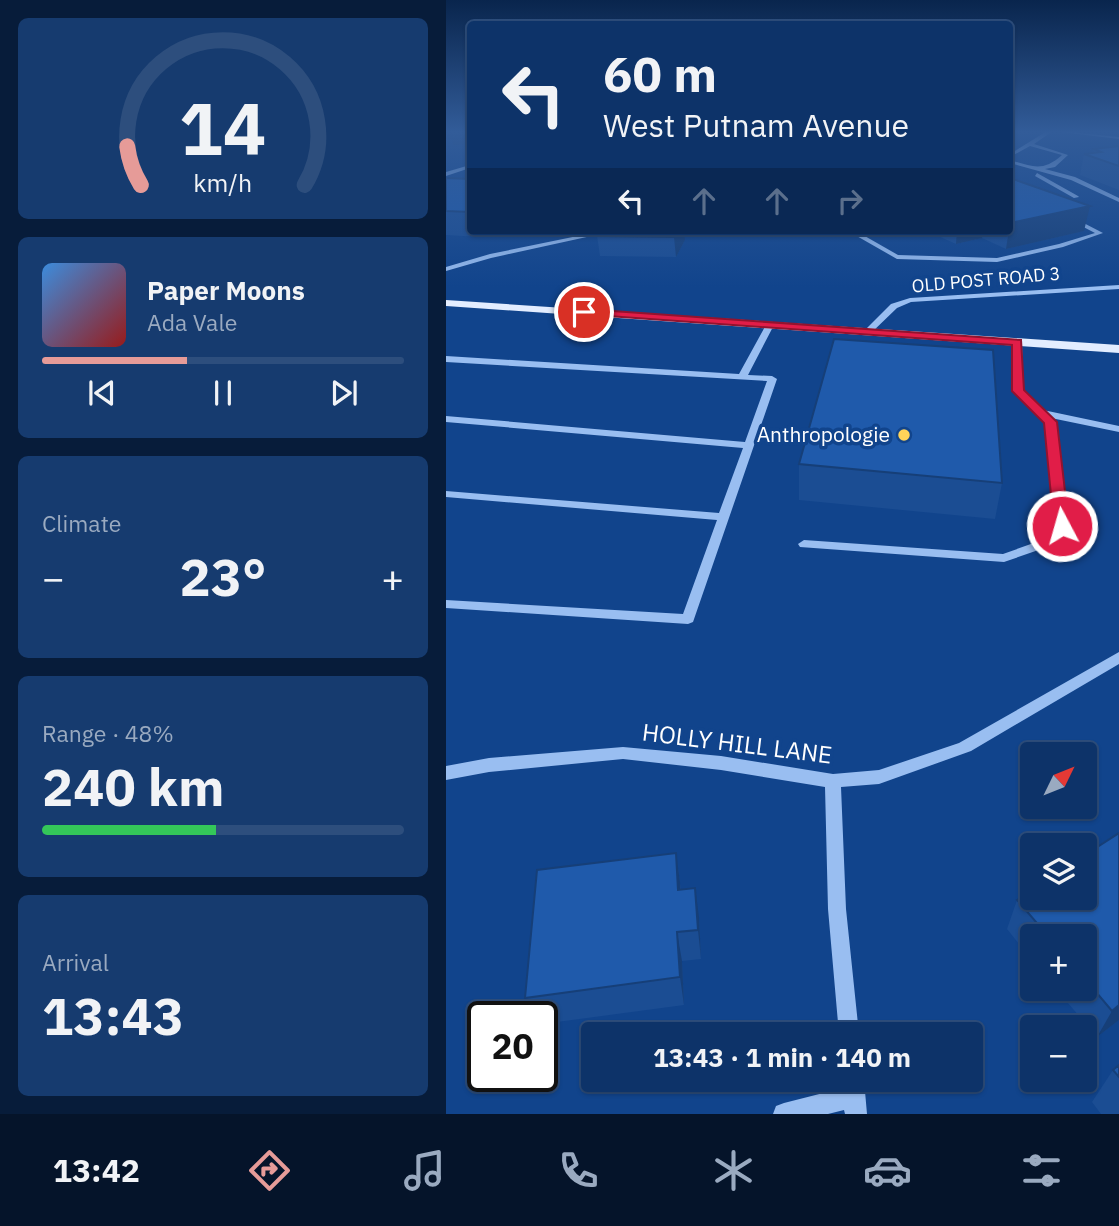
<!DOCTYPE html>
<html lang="en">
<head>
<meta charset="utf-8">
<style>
	body { margin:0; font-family:"IBM Plex Sans",sans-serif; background:#163b6f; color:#f1f3f6; height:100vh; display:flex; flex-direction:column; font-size:26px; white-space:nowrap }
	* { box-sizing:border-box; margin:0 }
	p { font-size:23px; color:#9aaac0 }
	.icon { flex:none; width:38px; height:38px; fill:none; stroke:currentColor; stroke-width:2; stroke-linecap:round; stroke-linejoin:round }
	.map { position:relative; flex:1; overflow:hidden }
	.drawer { display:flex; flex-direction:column; gap:18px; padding:18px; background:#071c3a; width:446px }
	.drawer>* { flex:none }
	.hud { position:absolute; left:21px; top:21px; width:546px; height:214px; border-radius:7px; box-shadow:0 2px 5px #0004,0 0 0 2px #2d4e7d; background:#0d3369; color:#f1f3f6; overflow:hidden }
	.needle { width:46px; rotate:47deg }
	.tools { position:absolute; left:574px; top:742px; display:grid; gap:14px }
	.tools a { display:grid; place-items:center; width:77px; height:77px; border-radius:7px; background:#0d3369; box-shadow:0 2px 5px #0004,0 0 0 2px #2d4e7d; font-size:35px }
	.speed { position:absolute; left:21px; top:1001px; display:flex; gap:14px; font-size:35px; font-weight:700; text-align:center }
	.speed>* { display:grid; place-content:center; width:91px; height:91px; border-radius:50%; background:#0d3369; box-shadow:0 2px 5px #0004,0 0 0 2px #2d4e7d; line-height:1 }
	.speed .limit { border:4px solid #111; border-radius:10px; background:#fff; color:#111 }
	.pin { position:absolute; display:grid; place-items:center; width:60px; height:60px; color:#fff; margin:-30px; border:4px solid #fff; border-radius:50%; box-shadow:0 2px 7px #0007 }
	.me { position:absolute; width:77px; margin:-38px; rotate:354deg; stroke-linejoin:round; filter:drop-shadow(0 0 5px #0008) }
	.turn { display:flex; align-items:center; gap:24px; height:147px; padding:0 21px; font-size:32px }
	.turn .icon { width:91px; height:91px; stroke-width:2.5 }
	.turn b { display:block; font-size:49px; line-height:60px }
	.lanes { display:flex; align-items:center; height:66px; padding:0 21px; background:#0003; justify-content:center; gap:35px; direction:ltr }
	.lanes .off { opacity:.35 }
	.big { font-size:52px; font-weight:700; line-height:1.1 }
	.drawer .tile { flex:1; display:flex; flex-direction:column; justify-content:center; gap:10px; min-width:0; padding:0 24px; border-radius:10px; background:#163b6f }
	.drawer .dial { align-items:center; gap:0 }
	.dial svg { height:182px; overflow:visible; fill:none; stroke:#2d4e7d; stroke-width:7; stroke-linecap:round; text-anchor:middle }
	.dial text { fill:#f1f3f6; stroke:none }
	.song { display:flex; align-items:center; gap:21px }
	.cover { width:84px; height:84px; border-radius:10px; background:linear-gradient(135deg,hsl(210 70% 55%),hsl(0 70% 35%)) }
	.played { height:7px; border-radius:4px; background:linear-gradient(90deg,#e69b98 40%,#2d4e7d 40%) }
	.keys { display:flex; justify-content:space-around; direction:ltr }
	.heat { display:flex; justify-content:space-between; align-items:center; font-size:38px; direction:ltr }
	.charge { height:10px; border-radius:5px; background:linear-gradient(90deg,#34c759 48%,#2d4e7d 0) }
	.trip { position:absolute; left:135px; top:1022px; width:402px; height:70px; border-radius:7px; background:#0d3369; box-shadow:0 2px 5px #0004,0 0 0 2px #2d4e7d; font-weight:700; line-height:70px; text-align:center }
	.dock { display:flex; height:112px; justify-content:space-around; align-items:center; background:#05142a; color:#9aaac0 }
	.dock .icon { width:49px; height:49px }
	.dock .selected { color:#e69b98 }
	.dock b { font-size:32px; color:#f1f3f6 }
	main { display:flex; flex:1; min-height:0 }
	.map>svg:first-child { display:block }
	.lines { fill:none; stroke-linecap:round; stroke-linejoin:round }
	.minor { fill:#99bef1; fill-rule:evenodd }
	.major { fill:#e3edff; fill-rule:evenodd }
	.wall { fill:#1b4d93 }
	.shaded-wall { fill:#163f78 }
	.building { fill:#1f5aab; stroke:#163f78; stroke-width:2 }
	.route { fill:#e11d48; stroke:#92132f; stroke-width:2 }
	.poi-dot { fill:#ffd359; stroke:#11448c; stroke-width:2.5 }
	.labels { text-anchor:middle; stroke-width:7; stroke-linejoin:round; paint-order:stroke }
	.far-street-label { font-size:18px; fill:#fff; stroke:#11448c }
	.poi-label { font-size:21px; fill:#fff; stroke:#11448c; text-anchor:end }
	.near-street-label { font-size:24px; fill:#fff; stroke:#11448c }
</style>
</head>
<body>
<main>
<section class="drawer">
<div class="tile dial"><svg viewBox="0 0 100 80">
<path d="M14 69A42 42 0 1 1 86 69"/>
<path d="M14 69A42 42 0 0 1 8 52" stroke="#e69b98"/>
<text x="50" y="56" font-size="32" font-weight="700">14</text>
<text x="50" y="72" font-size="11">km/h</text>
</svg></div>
<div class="tile">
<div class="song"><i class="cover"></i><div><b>Paper Moons</b><p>Ada Vale</p></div></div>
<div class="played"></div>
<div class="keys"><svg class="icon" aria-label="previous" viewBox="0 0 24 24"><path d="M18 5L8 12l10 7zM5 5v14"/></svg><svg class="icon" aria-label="pause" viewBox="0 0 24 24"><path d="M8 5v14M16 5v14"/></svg><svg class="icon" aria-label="next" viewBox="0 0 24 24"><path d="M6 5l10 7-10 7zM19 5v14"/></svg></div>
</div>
<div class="tile"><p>Climate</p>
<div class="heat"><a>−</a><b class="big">23°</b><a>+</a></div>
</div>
<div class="tile"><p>Range · 48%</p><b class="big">240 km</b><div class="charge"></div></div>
<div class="tile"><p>Arrival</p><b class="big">13:43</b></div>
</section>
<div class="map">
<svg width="673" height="1114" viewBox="0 0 673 1114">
	<rect width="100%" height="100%" fill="#11448c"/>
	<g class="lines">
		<path class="minor" d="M601,131h6l-19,13 34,11 -13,12 -10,2 30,8 44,21v4l-48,-22 -61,-17v-3c23,7 33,12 52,-5l-32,-9 -20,11v-3z
			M613,131l60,6v2l-58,-7z
			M24,165v3l-24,8v-4z
			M591,173l41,23 1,1 -5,1 -39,-22z
			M626,217l31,16 -40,14 -66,15 -100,-3 -49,-28h8l42,24 99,3 62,-14 36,-11 -25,-13z
			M156,231h12l-123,27 -45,13v-4l44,-13z
			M673,285v4l-208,13 -14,6 -27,26 -7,-2 28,-28 19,-6z
			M321,323l7,2 -26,50 24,1 5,3 -84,243 -5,2 -242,-16v-8l237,14 34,-94 -271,-23v-6l273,22 24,-65 -297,-26v-6l299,26 22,-61 -321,-19v-6l293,18z
			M572,339l4,3 1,48 20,20 76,16v6l-68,-14 4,4 13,104 -15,19 -49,17 -204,-15 -2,-3 6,-4 199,14 42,-15 11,-13 -11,-103 -32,-32 1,-49z
			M673,652v12l-148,87 -92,33 -38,3 5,122 13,125h-20l-11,-125 -3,-122 -104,-17 -98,-11 -134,13 -43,8v-14l43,-8 134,-11 98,9 112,18 46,-4 80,-27z
			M396,1080h22l3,34h-22l-1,-4 -16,4h-55l3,-8 8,-3 59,-15z"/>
		<path class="major" d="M0,300l673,45v8l-673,-47z"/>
	</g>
	<path class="wall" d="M673,146v44l-39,-15 4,-21 9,-1 1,-4z
		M0,178l24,1v52h17l-7,6 -34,-2z
		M564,178l74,53 -78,18 -24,-11 -26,6 -29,-13h83z
		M238,231l1,9 -9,17 -76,-1 -3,-20z
		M353,464l203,19 -7,36 -196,-19z
		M673,833v187l-22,17 -41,-48h29v-53h-53v24l-25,-31 10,-29z
		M230,853l5,37 18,27 2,42 -19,2 2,44 -142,19v-7h-9l-8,-19z
		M673,1065v49h-18l-9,-12 21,-32z"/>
	<path class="shaded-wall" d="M0,131h24v13l-17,1 -1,-6h-6z
		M644,206l-6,25 -78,18 4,-26z
		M33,231h8l-7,6z
		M231,231h7l1,9 -9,17 -2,-20z
		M511,231h27l-2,7 -26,6z
		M230,853l4,29 2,37 -4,-29z
		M249,888l4,29 2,42 -3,-29z
		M231,932l5,29 2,44 -4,-28z
		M673,1005v15l-22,17 15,-26z"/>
	<path class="building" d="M673,146v20l-35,-12 17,-2 -7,-3z
		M0,178l24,1v33l-24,-1z
		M564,178l80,28 -80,17z
		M155,231h76l-3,6 -77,-1z
		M388,339l159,11 9,133 -203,-19z
		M673,833v172l-7,6 -27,-32v-43h-37l-31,-36 15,-10v8h53v-43z
		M230,853l2,37 17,-2 3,42 -21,2 3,45 -155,21 12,-128z
		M673,1065v12l-6,-7z"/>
	<linearGradient id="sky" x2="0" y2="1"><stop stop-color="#09254d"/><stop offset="0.46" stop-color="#325c99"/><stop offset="1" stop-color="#325c99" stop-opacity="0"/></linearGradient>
	<rect width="673" height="287" fill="url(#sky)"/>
	<path class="route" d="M138,309l437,31 3,50 33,32 12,104 -7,5 -8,-5 -10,-103 -32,-32v-46l-432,-31 -2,-2z"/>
	<circle class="poi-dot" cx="458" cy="435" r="7"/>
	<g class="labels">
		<g class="far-street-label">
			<text transform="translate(540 280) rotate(-5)" y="6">OLD POST ROAD 3</text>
		</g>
		<g class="poi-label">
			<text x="444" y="442">Anthropologie</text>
		</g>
		<g class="near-street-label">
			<text transform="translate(291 744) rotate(7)" y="8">HOLLY HILL LANE</text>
		</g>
	</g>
</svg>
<div class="tools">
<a><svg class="needle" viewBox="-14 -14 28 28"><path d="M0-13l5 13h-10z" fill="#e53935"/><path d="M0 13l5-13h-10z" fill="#9aaac0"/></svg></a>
<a><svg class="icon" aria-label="layers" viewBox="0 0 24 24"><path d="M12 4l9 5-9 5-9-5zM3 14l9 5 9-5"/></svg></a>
<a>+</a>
<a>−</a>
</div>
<div class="speed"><div class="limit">20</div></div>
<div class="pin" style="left:138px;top:312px;background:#d93025"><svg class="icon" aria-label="arrive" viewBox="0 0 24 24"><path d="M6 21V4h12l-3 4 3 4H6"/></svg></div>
<svg class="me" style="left:616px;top:526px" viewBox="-20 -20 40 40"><circle r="17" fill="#e11d48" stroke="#fff" stroke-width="3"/><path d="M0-11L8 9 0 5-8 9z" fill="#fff"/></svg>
<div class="trip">13:43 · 1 min · 140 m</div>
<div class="hud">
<div class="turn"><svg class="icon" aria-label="left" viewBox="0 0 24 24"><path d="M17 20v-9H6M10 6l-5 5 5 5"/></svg><div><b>60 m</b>West Putnam Avenue</div></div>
<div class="lanes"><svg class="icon" aria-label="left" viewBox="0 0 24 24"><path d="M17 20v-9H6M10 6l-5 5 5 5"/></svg><svg class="icon off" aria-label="ahead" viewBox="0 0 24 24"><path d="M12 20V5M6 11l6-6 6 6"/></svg><svg class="icon off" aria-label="ahead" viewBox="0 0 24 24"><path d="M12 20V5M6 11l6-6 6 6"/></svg><svg class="icon off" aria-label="right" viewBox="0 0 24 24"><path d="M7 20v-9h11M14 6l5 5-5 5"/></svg></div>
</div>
</div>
</main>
<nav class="dock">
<b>13:42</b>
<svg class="icon selected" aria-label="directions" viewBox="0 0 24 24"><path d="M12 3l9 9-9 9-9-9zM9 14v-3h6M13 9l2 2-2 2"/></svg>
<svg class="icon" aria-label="music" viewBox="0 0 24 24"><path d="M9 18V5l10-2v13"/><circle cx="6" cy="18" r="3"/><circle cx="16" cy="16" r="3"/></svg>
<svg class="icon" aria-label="phone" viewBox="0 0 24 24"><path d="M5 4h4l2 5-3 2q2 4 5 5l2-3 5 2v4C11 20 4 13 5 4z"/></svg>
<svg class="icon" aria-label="climate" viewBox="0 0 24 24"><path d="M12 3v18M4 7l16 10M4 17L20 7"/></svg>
<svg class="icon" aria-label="car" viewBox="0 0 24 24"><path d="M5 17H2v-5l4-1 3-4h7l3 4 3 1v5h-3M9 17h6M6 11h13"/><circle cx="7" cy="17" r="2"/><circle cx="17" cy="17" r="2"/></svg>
<svg class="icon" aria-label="filters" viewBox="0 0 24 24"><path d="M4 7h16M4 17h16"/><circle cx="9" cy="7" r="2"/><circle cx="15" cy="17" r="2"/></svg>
</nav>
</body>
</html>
